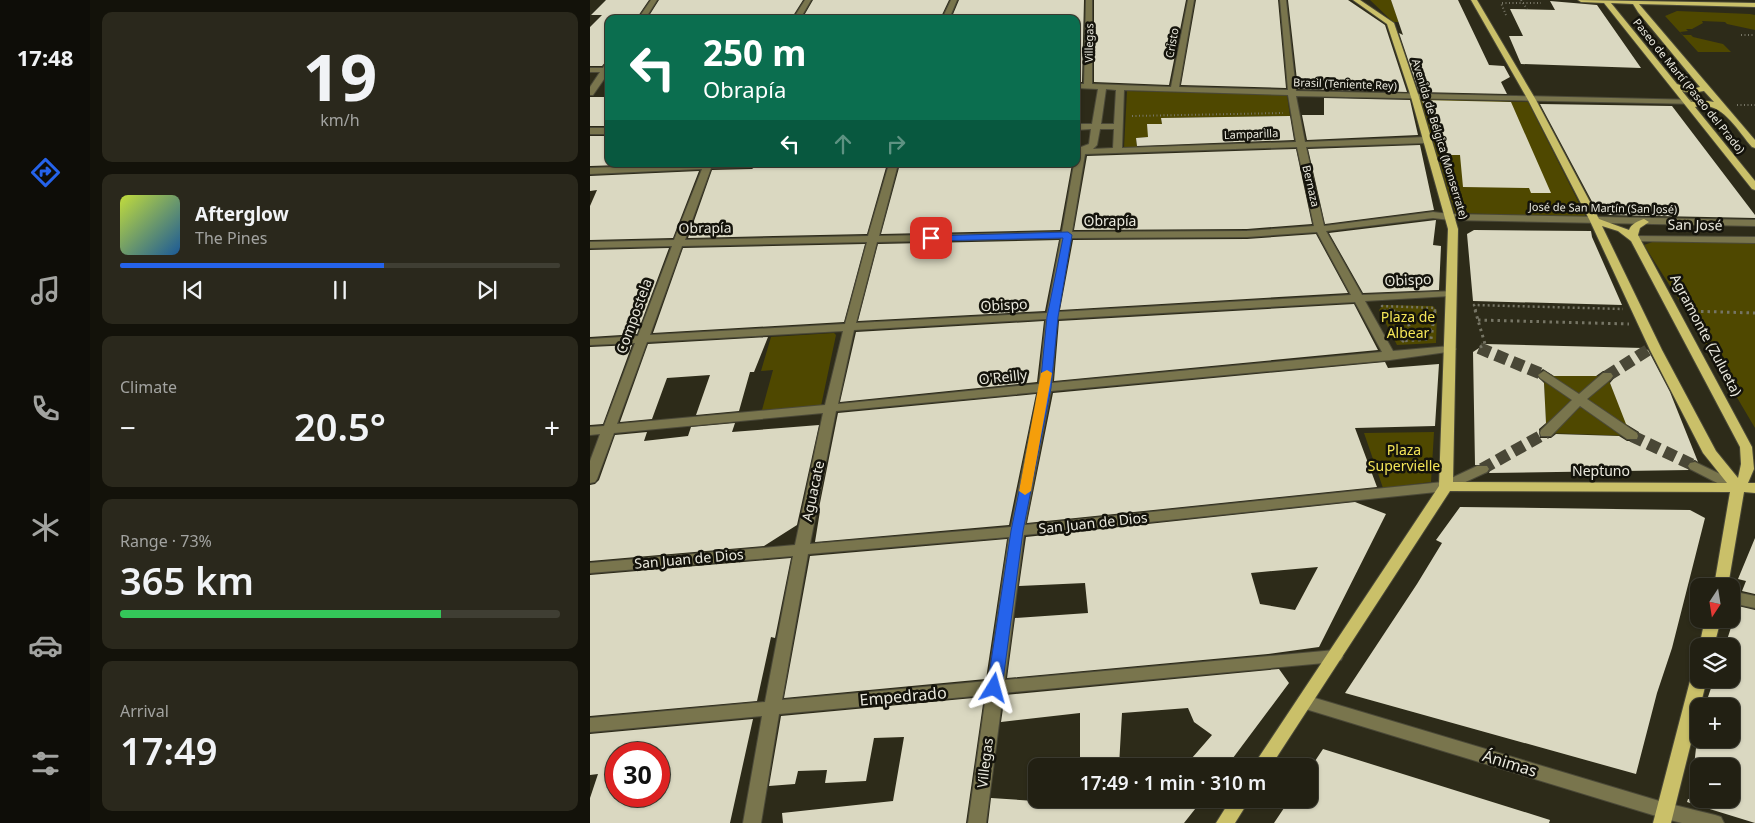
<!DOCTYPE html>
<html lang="en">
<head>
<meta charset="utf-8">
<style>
	body { margin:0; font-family:"Noto Sans",sans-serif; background:#2a281c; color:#f1f3f6; height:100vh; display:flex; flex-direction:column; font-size:19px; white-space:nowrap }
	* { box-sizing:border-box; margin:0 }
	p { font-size:16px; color:#a2a3a0 }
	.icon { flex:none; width:28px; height:28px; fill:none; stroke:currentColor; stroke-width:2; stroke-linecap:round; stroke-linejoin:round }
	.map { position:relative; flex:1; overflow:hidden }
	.panel { display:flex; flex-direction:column; gap:12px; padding:12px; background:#13120a; width:500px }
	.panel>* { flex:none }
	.top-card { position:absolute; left:15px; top:15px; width:475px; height:152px; border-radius:10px; box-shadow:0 1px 4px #0004,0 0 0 1px #3f3e33; background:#0b6e4f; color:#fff; overflow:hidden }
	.needle { width:32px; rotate:192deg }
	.controls { position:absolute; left:1100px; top:578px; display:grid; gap:10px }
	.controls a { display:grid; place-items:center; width:50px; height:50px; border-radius:10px; background:#222013; box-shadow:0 1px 4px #0004,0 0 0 1px #3f3e33; font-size:25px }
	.speed { position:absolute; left:15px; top:742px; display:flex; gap:10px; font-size:25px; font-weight:700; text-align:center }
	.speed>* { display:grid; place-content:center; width:65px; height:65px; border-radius:50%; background:#222013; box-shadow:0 1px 4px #0004,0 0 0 1px #3f3e33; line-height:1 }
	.speed .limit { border:8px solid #d22; background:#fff; color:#111 }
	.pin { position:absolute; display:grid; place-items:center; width:42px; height:42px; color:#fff; margin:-21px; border-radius:10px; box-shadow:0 2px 8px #0006 }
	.me { position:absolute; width:55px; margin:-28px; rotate:8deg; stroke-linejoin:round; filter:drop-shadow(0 0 4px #0008) }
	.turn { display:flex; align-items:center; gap:18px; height:105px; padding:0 15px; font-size:22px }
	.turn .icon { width:65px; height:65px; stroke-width:2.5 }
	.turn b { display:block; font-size:35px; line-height:42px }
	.lanes { display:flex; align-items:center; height:48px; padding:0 15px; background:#0003; justify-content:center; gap:25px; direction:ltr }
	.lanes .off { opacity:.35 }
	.big { font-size:38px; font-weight:600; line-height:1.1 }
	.panel .card { flex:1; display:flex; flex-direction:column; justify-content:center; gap:8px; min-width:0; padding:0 18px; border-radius:10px; background:#2a281c }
	.panel .dial { align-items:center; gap:0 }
	.dial b { font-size:65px; line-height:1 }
	.song { display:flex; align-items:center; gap:15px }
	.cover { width:60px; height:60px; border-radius:8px; background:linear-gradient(135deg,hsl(70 70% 55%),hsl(210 70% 35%)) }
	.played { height:5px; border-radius:2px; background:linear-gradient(90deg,#2563eb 60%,#3f3e33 60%) }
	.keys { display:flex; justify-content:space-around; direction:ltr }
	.heat { display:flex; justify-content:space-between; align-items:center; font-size:28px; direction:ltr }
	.charge { height:8px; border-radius:4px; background:linear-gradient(90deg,#34c759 73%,#3f3e33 0) }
	.trip { position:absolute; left:438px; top:758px; width:290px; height:50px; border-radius:10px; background:#222013; box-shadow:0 1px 4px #0004,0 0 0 1px #3f3e33; font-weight:600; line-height:50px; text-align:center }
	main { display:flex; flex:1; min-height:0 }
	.tab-bar { display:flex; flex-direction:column; width:90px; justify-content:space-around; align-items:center; background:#0e0d08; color:#a2a3a0 }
	.tab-bar .icon { width:35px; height:35px }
	.tab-bar .selected { color:#2563eb }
	.tab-bar b { font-size:22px; color:#f1f3f6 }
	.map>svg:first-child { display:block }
	.green { fill:#4f4800 }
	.building { fill:#dad8c1; fill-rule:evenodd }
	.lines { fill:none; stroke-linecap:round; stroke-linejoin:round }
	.minor-tunnel { stroke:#494736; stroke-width:12; stroke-dasharray:12 6; stroke-linecap:butt }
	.minor-casing { stroke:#4b4938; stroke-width:2 }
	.major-casing { stroke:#4b4938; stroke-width:2 }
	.path-far2 { stroke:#767565; stroke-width:2; stroke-dasharray:1 2.5; stroke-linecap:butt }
	.path-far1 { stroke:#767565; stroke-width:2.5; stroke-dasharray:2 3; stroke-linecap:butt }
	.path { stroke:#767565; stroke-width:3; stroke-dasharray:2.5 4; stroke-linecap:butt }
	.minor { fill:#79754d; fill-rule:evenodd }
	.major { fill:#cac069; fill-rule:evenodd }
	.route { fill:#2563eb; stroke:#184099 }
	.slow { fill:#f59e0b }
	.labels { text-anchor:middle; stroke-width:5; stroke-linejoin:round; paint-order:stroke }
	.far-street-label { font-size:11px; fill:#e9e8dd; stroke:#14130b }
	.street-label { font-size:14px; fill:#e9e8dd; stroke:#14130b }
	.park-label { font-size:14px; fill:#f4e557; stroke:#14130b }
	.near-street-label { font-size:16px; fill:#e9e8dd; stroke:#14130b }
</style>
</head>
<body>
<main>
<nav class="tab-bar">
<b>17:48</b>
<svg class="icon selected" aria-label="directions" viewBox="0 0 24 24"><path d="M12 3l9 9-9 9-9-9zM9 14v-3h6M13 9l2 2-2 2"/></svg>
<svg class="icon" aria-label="music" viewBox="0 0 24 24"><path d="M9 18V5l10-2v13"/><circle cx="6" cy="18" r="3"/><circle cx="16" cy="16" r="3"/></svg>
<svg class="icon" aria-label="phone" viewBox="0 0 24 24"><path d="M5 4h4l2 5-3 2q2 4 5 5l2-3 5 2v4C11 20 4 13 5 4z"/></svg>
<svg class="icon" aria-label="climate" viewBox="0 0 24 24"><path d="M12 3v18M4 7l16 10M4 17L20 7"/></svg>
<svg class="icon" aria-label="car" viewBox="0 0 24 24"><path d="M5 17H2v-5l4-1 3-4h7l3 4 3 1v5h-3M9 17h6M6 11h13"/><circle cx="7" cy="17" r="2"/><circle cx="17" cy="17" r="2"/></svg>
<svg class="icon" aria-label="filters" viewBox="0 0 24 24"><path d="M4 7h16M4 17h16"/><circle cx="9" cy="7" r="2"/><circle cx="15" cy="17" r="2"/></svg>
</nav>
<section class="panel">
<div class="card dial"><b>19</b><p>km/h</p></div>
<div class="card">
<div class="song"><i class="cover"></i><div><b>Afterglow</b><p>The Pines</p></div></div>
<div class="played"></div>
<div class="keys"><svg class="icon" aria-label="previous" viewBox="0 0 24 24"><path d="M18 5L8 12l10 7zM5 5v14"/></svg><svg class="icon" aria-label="pause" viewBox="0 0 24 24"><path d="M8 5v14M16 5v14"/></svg><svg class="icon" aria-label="next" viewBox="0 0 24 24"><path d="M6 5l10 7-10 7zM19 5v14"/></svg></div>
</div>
<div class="card"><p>Climate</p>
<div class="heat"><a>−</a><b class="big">20.5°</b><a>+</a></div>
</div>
<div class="card"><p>Range · 73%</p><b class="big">365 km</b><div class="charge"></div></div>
<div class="card"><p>Arrival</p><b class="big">17:49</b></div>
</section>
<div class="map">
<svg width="1165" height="823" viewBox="0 0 1165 823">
	<rect width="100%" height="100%" fill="#2d2b19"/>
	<path class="green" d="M780,0h21l8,22h-6z
		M1087,11l73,3 5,1v15l-28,-6 -2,-2 -23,-1 1,2 -11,6h-6l2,2 -8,1 3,3h8l2,2 30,7 8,8h-33l-33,-36z
		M537,91l160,4 3,21 -129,2 1,6h-15l2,13 -13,1 1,9 -13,1z
		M829,99l109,3 58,115 -131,-4z
		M1065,241l100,2v185l-69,-117 -42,-66z
		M793,305l50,1 4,5 -1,32 -39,2 -18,-35z
		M244,333l2,2 -15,71 -59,4 11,-40 -12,1 10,-34z
		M954,375l63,1 25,60 -86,-3z
		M844,432l-3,50 -48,6 -19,-55z"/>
	<path class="building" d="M16,0h43l-13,19h-27v39l-7,8h-12v-39l12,-12h-11z
		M69,0h144l-12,19h-144z
		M223,0h136l-9,19h-138z
		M369,0h125l-2,82h-6v-63h-59l-1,-3h-48l-1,3h-16z
		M504,0h92l-17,85 -75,-3z
		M606,0h82l8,88 -105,-3z
		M698,0h60l37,25 22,67 -109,-3z
		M801,0h67l31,65 15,1 6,11 -9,5 6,12 -88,-2 -20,-59 4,2z
		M960,1l47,4 44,63 -120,-4 -12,-28h14l-13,-27 45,1z
		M0,97h19v29h-19z
		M734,98l86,2 8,35 -111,5 -5,-25h22z
		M832,100l89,2 40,91h-20l-2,-5 -66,-1 -3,-32h-14l-18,-53 -5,1z
		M950,104l132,2 83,109v3l-145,-3 -13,-4z
		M700,116l4,24 -157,6 -1,-8 12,-1 -1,-13h15l-1,-6z
		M0,136h19v28h43l-62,2z
		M830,145l14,65 -109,14 -17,-75z
		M706,149l16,75 -65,5 -173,1 13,-74z
		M211,164h86l-20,70 -179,4 24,-68 40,-1 4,-3z
		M310,164h172l-12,66 -179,4z
		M109,171l-26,67 -83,2v-34l7,-16 -7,1v-15z
		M846,220l-3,25 8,1 -2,44 -76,3 -34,-60z
		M884,230l117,1 1,6 30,68 -149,-4 -6,-67z
		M726,234l32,59 -288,17 13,-70 174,-1z
		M469,240l-14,71 -187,10 20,-77z
		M275,244l-21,78 -191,11 30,-85z
		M79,248l-32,86 -47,3v-87z
		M764,304l24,46 -324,31 5,-60z
		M454,321l-7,61 -197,20 16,-70z
		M178,337l-14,35h-4l-11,39 -43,4 14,-40 -43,3 -15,41 -32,3 28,-78z
		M895,344l158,4 5,2 22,42 28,70 -3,-2 -7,2 -2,5 3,3 -200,3 2,-5 -2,-3h-14l-2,-113zM953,369l11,7h42l7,-5 10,1 2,5 -5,6 16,41 13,8 -1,9h-11l-8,-5 -63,-2 -5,4h-11l-1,-9 7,-6 -2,-40 -8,-8z
		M42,345l-29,79 -13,1v-78z
		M795,362l3,6 51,-4 -4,62 -80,2 22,59 -350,36 26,-130z
		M446,394l-27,131 -194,17 5,-31 -2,2 20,-100z
		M145,423l-3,9 87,-7 -22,100 -33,21 -174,15v-76l5,-1 4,-4 16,-45 32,-3 -3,9 44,-5 3,-9z
		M765,502l31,12 -67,133 -51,7 -261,24 8,-60 73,-5 -3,-30 -66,3 7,-49zM728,567l-23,43 -35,-6 -9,-31z
		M870,507l230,3 15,8 -33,130 -15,45 -21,81 -291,-81 72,-109 25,-41 -6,-3z
		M1165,538v56l-13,-3 4,-10 -8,-2z
		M417,539l-21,140 -202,19 26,-142z
		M201,558l-16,80 -4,-1 -14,64 -167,15v-141z
		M1148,606l17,4v213l-68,-21 1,-3h43v-33h-37l3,-27h34v-33h-26l9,-27h17v-33h-6z
		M689,669l10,14 -62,83h-42l27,-31 -18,-13 -6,-14 -66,5 -3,53h-39v-53l-79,9 4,-27z
		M394,697l-18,126h-183l-1,-10 111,-12 11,-64 -30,1 -8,43 -41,2 2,-13 -29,1 -3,13 -26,2 12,-70z
		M163,719l-23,104h-140v-25l8,-24 -8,1v-41zM26,754h43v42h-43z
		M733,749l227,71 -1,3h-275l16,-24h19v-29z
		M401,798l88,6v-5h124l-19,24h-196z"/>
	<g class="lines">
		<path class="minor-tunnel" d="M889,348l65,27
			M1017,376l41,-26
			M1042,436l63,30
			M892,469l64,-36"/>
		<g class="minor-casing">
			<path id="minor" d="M61,0h6l-12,19h-7z
				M215,0h6l-11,19h-7z
				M361,0h6l-8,19h-7z
				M496,0h6v84l79,3 17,-87h6l-15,87 109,3 -8,-90h6l10,91 403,9 4,2 -4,2 -403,-8 9,46 121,-5 4,3 -4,3 -120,4 18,79 109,-14 17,2 305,6v6l-305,-6 -17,-2 -107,13 36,64 92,-4 1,2 -1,2 -4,1 -85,5 28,50 57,-5 6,3 -2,2 -64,9 -339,31 -26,134 418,-43 34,-16h10l2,3 -2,3 -41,19 -422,44 -19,145 330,-30 6,2 2,4 -2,4 -6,2 -332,31 -17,130h-18l18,-128 -207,19 -18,109h-18l19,-107 -172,16v-14l175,-16 28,-146 -203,17v-10l205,-18 28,-132 -209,20 -17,46 -2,3 -5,1v-22l10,-27 -10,1v-8l14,-1 31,-83 -45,2v-6l48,-3 34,-90 -82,2v-6l84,-2 28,-71 -112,5v-6l105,-4h61l-4,3 -41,1 -26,72 183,-4 21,-72h9l-19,72 183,-4 12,-68h2v-15l13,-5 2,-15 -15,1v-6h16l6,-35 -22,-1v-4h8zM516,89l10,1 -2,34h-13zM534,90l164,5 8,47 -174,6zM510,129h14l-1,19 -20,1 4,-4zM707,147l17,79 -67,5 -175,1 13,-78zM727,232l34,63 -293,17 13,-74 176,-1zM471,238l-14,75 -191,10 21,-81zM277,242l-22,82 -195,11 32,-89zM765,302l27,50 -330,31 5,-64zM456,319l-7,65 -201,20 16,-74zM253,331l-18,74 -208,19 30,-82zM448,392l-27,135 -201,17 26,-133zM419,537l-21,144 -206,19 26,-146z
				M16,62h3v10l-16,23h-3v-8l10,-15h-10v-4h13z
				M0,128h19v6h-19z
				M1045,236l120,1v6l-124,-2 -1,-2z
				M954,371l35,23 24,-21h8l2,3 -2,3 -24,20 50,34 1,3 -1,3h-10l-47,-33 -29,30h-10l-1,-3 1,-3 31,-30 -32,-22 -2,-3z
				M1105,462l48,23 2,3 -2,3h-10l-43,-22 -2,-3 2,-3z
				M1141,591l24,5v12l-24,-5z
				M715,695l361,108 49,12 6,2 3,6h-42l-16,-4 -367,-112 -2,-5 2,-5z"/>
		</g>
		<g class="major-casing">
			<path id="major" d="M763,0h7l34,23 25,74 39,132 -5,253 274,1 -24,-30 -53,-103 -60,-129 -62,-121 -57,-100h6l59,100 63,119 30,11c2,-6 9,-9 15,-11l5,3 -9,6 -2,7 114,212 2,22 -6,14h7v10l-11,-1 -16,94h-14l16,-94 -280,-1 -179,275h-18l186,-280 9,-257 -37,-132 -24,-73zM1012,226l16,5 13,10 109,206 1,17 -3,14 -22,-27 -54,-101z
				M988,0l177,3v4l-116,-3 116,136v8l-3,-1c-15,-17 -31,-48 -57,-40l60,74v9l-3,-1 -148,-186 -23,-1zM1021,3l22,1 5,8 62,75 -9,2 -14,-5zM1092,91l9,2 13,-2 10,11 -6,-1 -17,1z
				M1115,619h16l-7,27 -15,1z
				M1109,671v8h8l-36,144h-18l38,-146 2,-5z
				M641,799h19l-15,24h-19z"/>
		</g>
		<path class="path-far2" d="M931,0l6,9
			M916,15l-5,-12h40
			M1151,35h14
			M1147,105h18
			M542,116l151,-3"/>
		<path class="path-far1" d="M799,309l6,2
			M795,311l-3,-5 53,2v3
			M886,311l-2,-6 149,4
			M1098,311h4"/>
		<path class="path" d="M794,310l18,31 29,-2 4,-29
			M801,310l14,5
			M885,310l10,34 -6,4
			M1098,311l67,2
			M888,320l151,4
			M842,330l-21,1 -6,-16 29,2
			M812,342l9,-11"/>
		<use href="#minor" class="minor"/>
		<use href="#major" class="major"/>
	</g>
	<path class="route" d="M478,232l4,3 -14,82 -7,71 -28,143 -21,157 -2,4 -6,2 -5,-2 -2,-4 24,-157 29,-143 7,-71 16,-79 -132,3 -4,-3 4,-2z"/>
	<path class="slow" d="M457,370l5,3 -21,118 -6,4 -6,-4 22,-118z"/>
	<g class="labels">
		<g class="far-street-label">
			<text transform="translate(499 43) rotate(-89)" y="4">Villegas</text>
			<text transform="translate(582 43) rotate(-80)" y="4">Cristo</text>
			<text transform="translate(755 84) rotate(2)" y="4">Brasil (Teniente Rey)</text>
			<text transform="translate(1099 86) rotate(51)" y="4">Paseo de Martí (Paseo del Prado)</text>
			<text transform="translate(661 134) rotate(-2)" y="4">Lamparilla</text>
			<text transform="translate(850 139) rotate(73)" y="4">Avenida de Bélgica (Monserrate)</text>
			<text transform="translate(721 186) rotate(77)" y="4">Bernaza</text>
			<text transform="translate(1013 208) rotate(1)" y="4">José de San Martín (San José)</text>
		</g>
		<g class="street-label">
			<text x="520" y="226">Obrapía</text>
			<text transform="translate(1105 225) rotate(1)" y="5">San José</text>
			<text transform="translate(115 228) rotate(-1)" y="5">Obrapía</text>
			<text transform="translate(818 280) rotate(-3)" y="5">Obispo</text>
			<text transform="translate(414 305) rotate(-3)" y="5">Obispo</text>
			<text transform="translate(44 316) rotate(-70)" y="5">Compostela</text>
			<text transform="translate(1116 335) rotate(62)" y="5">Agramonte (Zulueta)</text>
			<text transform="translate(413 377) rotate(-6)" y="5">O'Reilly</text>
			<text x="1011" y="476">Neptuno</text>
			<text transform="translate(223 491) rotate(-78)" y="5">Aguacate</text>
			<text transform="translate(503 523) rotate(-6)" y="5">San Juan de Dios</text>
			<text transform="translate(99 559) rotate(-5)" y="5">San Juan de Dios</text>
			<text transform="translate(395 763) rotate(-83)" y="5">Villegas</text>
		</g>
		<g class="park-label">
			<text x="818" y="322">Plaza de<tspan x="818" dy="16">Albear</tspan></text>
			<text x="814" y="455">Plaza<tspan x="814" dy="16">Supervielle</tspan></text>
		</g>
		<g class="near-street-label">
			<text transform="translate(313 696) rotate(-5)" y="6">Empedrado</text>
			<text transform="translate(920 763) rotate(17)" y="6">Ánimas</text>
		</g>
	</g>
</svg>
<div class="controls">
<a><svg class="needle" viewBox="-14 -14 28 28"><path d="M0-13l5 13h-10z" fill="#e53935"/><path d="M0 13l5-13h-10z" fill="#a2a3a0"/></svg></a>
<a><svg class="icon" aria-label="layers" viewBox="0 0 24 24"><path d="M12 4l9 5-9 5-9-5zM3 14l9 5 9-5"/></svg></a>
<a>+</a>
<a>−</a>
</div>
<div class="speed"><div class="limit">30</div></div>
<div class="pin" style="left:341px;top:238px;background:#d93025"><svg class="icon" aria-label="arrive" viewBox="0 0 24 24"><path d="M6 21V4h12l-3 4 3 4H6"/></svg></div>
<svg class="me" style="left:404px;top:688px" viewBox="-20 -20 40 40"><path d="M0-17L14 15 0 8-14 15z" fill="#2563eb" stroke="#fff" stroke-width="4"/></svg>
<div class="trip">17:49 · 1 min · 310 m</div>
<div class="top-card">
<div class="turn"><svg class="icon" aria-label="left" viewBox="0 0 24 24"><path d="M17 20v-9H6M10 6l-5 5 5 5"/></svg><div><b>250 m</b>Obrapía</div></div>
<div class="lanes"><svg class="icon" aria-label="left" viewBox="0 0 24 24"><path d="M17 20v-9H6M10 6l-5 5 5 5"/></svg><svg class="icon off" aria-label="ahead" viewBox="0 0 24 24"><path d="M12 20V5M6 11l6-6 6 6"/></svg><svg class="icon off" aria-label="right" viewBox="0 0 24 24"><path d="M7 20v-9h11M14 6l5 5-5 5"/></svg></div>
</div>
</div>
</main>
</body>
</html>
